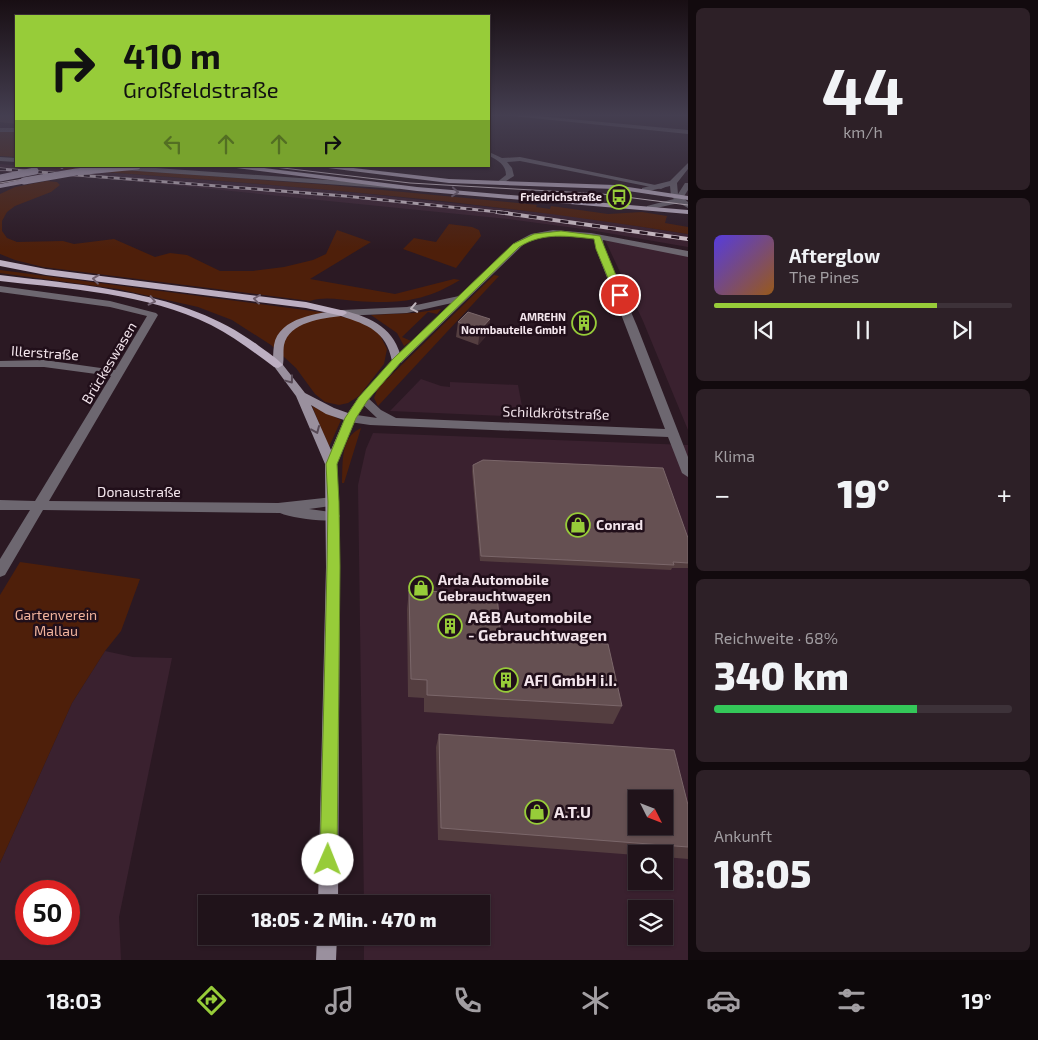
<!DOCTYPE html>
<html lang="de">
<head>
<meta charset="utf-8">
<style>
	body { margin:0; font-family:"Exo 2",sans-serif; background:#2d2027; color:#f1f3f6; height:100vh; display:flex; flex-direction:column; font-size:19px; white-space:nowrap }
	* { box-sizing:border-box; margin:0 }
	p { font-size:16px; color:#a29ea2 }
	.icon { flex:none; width:28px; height:28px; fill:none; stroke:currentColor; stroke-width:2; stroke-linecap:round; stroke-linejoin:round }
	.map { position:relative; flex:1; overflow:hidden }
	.drawer { display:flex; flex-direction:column; gap:8px; padding:8px; background:#120a0e; width:350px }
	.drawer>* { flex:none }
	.banner { position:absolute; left:15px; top:15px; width:475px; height:152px; border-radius:0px; box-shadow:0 1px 4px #0004,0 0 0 1px #3d3239; background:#97cc39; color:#111; overflow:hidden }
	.needle { width:32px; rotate:132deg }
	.fabs { position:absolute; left:628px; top:790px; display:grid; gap:10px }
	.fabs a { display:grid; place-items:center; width:45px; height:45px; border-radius:0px; background:#20131a; box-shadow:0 1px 4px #0004,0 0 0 1px #3d3239; font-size:25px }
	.speed { position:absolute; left:15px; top:880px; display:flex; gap:10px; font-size:25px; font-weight:700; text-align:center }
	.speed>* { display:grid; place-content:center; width:65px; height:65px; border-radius:50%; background:#20131a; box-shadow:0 1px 4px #0004,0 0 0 1px #3d3239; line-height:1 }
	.speed .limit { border:8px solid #d22; background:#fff; color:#111 }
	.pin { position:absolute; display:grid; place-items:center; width:42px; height:42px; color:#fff; margin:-21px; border:2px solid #fff; border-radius:50%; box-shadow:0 1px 5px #0007 }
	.me { position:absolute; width:55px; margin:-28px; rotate:1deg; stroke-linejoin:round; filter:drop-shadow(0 0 4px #0008) }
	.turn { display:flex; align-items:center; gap:18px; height:105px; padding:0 25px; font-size:22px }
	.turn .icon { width:65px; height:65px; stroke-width:2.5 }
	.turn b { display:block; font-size:35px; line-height:42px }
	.lanes { display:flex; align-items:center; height:48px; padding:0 25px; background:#0003; justify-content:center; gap:25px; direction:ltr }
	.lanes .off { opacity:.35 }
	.big { font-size:38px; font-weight:800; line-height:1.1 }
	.drawer .tile { flex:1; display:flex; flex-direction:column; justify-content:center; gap:8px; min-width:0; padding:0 18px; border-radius:8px; background:#2d2027 }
	.drawer .dial { align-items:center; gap:0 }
	.dial b { font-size:65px; line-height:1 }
	.song { display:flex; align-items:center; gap:15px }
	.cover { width:60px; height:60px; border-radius:8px; background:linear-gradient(135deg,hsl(250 70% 55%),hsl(30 70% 35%)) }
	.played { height:5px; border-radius:2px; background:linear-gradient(90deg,#97cc39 75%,#3d3239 75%) }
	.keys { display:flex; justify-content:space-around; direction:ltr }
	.heat { display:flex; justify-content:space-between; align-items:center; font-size:28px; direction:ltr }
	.charge { height:8px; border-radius:4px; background:linear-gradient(90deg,#34c759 68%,#3d3239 0) }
	.trip { position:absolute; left:198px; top:895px; width:292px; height:50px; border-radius:0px; background:#20131a; box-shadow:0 1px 4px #0004,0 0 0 1px #3d3239; font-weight:800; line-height:50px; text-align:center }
	.menu { display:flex; height:80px; justify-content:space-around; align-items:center; background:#0d080a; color:#a29ea2 }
	.menu .icon { width:35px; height:35px }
	.menu .selected { color:#97cc39 }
	.menu b { font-size:22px; color:#f1f3f6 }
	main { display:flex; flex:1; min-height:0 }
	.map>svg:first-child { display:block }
	.built { fill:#3a212f; fill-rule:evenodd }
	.green { fill:#4e1f0a }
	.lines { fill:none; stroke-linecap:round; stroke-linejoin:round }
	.minor { fill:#6d6770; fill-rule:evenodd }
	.tertiary { fill:#6d6770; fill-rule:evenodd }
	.secondary { fill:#9a909e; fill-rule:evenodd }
	.primary { fill:#bdafc2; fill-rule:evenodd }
	.tram { stroke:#d4c5cd; stroke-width:1 }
	.rail-far1-casing { stroke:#d4c5cd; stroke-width:3 }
	.rail-casing { stroke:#d4c5cd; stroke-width:4 }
	.rail-far1 { stroke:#210f1a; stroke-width:2; stroke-dasharray:6; stroke-linecap:butt }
	.rail { stroke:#210f1a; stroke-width:2.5; stroke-dasharray:8; stroke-linecap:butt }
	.primary-bridge { stroke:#bdafc2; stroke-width:7 }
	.wall { fill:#543e40 }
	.shaded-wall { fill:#3c272d }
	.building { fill:#655052; stroke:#7b676a; fill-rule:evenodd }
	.oneway { stroke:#6f5f6e }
	.oneway2 { stroke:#bdb3ba }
	.oneway3 { stroke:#574955 }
	.route { fill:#97cc39; stroke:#628525 }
	.labels { text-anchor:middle; stroke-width:5; stroke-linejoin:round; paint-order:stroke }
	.far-poi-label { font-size:11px; font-weight:bold; fill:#f3e5ec; stroke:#210f1a; text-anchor:end }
	.street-label { font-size:14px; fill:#f3e5ec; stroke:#210f1a }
	.poi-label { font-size:14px; font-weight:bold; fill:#f3e5ec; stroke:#210f1a; text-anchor:start }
	.park-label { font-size:14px; fill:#f2b49d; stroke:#210f1a }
	.near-poi-label { font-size:16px; font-weight:bold; fill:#f3e5ec; stroke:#210f1a; text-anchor:start }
</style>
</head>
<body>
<main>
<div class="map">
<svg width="688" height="960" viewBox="0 0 688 960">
	<rect width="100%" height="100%" fill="#2b1923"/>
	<path class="built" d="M0,164l321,25 253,27 114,18v13l-98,-17 -82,-11 -387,-39 -121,-8z
		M605,240l83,16v174l-45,-109z
		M421,379l20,7 9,1v-5l68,3 6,32 -134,-6z
		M373,433l315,12v515h-324v-24h117v-32h-117l-6,-419 8,-36zM636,799h28v27h-28zM636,854h28v27h-28zM636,909h28v27h-28z
		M105,651l28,6 39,1 -53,259 2,43h-121v-97l72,-160zM26,891h43v43h-43z"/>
	<path class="green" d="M0,132h16v25l-16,-1z
		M20,166h52l258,19 198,19 9,1 -1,2 14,2 1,-3 57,8 34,-2 25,4 -2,7 23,4v7c-221,-36 -444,-52 -668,-68z
		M47,181l10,1 3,3 -9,7 -36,14 -8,6 -5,9v10l5,7 10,4 46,-1 11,3 40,-5 41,18 15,-4 17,2 33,16h33l31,-4 29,-7 13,-6 11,-24 34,12 -61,37 85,15 59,-15 6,1c-36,22 -63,24 -104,21 -16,-1 -30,-5 -46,0l-267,-34 -28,-7 -15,-6v-60l15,-7z
		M449,224l23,3 7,3 2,6 -25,32 -53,-19 11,-11 22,4z
		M0,270l320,42 32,7 17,7 11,9 7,14 -3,15 -25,32 -11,7 -9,2 -14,-3 -10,-8 -19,-26 -25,-23 -39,-25 -34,-13 -80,-18 -118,-16z
		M494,275l5,1 -121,130 -4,-8 4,-10z
		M441,309l-4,5 -9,-2 -26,25 9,4 -7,5 -7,-13 -26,-18 43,-2z
		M312,406l29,14 -12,27z
		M361,428l-17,55h-2c1,-20 -2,-46 19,-55z
		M20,562l120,17 -19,52 -16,20 -33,52 -72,160v-268z"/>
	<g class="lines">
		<path class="minor" d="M502,115h25l161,15v4z
			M489,152l13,6 18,-1 145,30 -4,2 -141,-28 -13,1 5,6 2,8 -14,9 -4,-2 10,-8c0,-10 -8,-15 -17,-19z
			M553,230l38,3 97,18v6l-85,-17 1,9 33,77 51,131v20l-6,-4 -14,-36 -298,-12 -20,-3 -6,-4 6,-4 27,4 -20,-19 6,-3 4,1 14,13 15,8 269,11 -69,-180 -2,-11c-23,-3 -50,-7 -70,6l-123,119h-8l-1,-2 60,-58 -45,10 -65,3 -5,-3 5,-3 65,-3 52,-11 57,-54 15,-8z
			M0,286l110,15 46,12 2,2 -109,186 229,2 55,-6 5,2 1,3 -1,3 -29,4 29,4 2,3 -2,3c-13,4 -46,-1 -58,-6l-237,-3 -38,65 -5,2v-18l30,-49h-30v-10l35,1 76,-125 -67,-9h-44v-6l44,-1 71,10 32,-54 -37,-9 -110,-15z"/>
		<path class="tertiary" d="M0,128h16v4h-16z
			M0,157l16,1v4l-16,-1z
			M688,163v6l-11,14 1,11 7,-11h3v7l-5,8 5,4v6l-9,-5 -32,7v-4l27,-7 -3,-3 -1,-10 -25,6h-3v-4l28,-7z
			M91,166h37l270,19 4,2 -4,2 -304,-21z"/>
		<path class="secondary" d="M342,310c31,8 53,18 60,51l-35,40 -11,17 -19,46 3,103 -2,337h-20l8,-337 -1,-103 -29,-68 -23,-31c0,-6 0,-13 1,-20 5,-28 45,-32 68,-35zM341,316c27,9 45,15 51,45l-33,36 -11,16 -14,-5 -29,-15 -22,-28c1,-7 0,-14 1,-20 5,-23 39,-27 57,-29zM311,405l15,9 18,6 -13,30z
			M317,936h20l-1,24h-20z"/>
		<path class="primary" d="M67,166l-5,3 -4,-2 1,-1z
			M221,166h28l168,21 271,23v4l-271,-23z
			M312,166h24l113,13 166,6 73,11v4l-73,-11 -166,-6z
			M24,179l4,2 -1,2 -27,5v-4z
			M0,260l46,9 260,33 39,9 2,2 -5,3 -36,-8 -260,-33 -46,-9z
			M0,275c88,11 186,16 259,71 8,6 18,12 24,19l-5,3 -4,-1c-20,-15 -40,-30 -63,-42 -65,-32 -141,-36 -211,-44z"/>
		<path class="tram" d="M266,166l144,17 192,11 86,11
			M0,183l101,-17"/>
		<g class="rail-far1-casing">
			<path id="rail-far1" d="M0,169l345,27 163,17"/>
		</g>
		<g class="rail-casing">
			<path id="rail" d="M497,212l191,27"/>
		</g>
		<use href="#rail-far1" class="rail-far1"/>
		<use href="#rail" class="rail"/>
		<path class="primary-bridge" d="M0,178l35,-7
			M24,181l52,-9 61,-6"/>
	</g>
	<path class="wall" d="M0,115h16v9l-16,-2z
		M490,319l-2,15 -10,11 -22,-8 2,-15z
		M473,465l215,73v30h-16l-1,2 -191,-9 -8,-90z
		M409,590l92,48 121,68 -9,18 -189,-12v-14l-16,-1 -1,-88z
		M439,734l249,71v54l-24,-2v-3h-28v1l-198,-15 -2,-93z"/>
	<path class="shaded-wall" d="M490,319l-2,15 -10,11 2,-15z"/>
	<path class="building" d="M468,312l22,7 -10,11 -22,-8z
		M483,460l180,8 25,70v25l-15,-1 1,3 -193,-9 -8,-91z
		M409,590l88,5 4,43 107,6 14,62 -195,-11v-15l-16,-1z
		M439,734l235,16 14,55v42l-247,-19zM636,799h28v27h-28z"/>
	<defs><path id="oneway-chevron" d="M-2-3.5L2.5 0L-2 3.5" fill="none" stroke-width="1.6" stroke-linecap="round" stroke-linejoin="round" transform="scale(1.25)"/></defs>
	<g class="oneway">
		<use href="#oneway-chevron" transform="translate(455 192) rotate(5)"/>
		<use href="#oneway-chevron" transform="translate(96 279) rotate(-173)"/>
		<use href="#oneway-chevron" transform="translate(257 299) rotate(-173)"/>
		<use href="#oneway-chevron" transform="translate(152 301) rotate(13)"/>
	</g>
	<use class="oneway2" href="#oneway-chevron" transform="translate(414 308) rotate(169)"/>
	<g class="oneway3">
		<use href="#oneway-chevron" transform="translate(290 380) rotate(53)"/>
		<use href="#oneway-chevron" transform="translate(316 430) rotate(67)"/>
	</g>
	<linearGradient id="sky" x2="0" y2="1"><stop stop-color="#180e13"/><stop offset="0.46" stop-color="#443e50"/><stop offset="1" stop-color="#443e50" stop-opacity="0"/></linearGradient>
	<rect width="688" height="250" fill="url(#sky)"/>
	<path class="route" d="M561,231l39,5 24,59 -1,2 -8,-2 -19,-46 -2,-10c-27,-3 -51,-7 -75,8l-119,116 -33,38 -11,17 -19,46 2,38 1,65 -3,293 -3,7 -6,2 -6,-2 -2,-7 7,-293 1,-65 -2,-38 19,-46 14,-21 34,-38 120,-115 21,-10z"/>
	<defs>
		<g id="bus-ring" transform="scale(1.25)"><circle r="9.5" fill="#210f1a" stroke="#97cc39" stroke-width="1.5"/><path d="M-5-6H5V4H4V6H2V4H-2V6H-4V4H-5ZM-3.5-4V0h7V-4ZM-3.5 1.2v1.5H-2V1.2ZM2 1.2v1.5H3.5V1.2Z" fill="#97cc39"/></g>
		<g id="building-ring" transform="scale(1.25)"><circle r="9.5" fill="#210f1a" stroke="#97cc39" stroke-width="1.5"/><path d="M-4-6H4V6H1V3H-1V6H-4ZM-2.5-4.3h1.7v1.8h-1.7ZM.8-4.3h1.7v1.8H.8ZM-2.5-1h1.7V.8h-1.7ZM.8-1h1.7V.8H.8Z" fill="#97cc39"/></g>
		<g id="shop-ring" transform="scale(1.25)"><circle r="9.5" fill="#210f1a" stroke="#97cc39" stroke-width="1.5"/><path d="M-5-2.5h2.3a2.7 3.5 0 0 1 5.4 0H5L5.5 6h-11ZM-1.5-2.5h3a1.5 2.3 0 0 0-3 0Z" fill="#97cc39"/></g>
	</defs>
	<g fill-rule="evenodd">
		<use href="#bus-ring" x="619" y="197"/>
		<use href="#building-ring" x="584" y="323"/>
		<use href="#shop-ring" x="578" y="525"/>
		<use href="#shop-ring" x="421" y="588"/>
		<use href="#building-ring" x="450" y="626"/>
		<use href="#building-ring" x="506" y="680"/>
		<use href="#shop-ring" x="537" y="812"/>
	</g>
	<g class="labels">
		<g class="far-poi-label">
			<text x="602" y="201">Friedrichstraße</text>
			<text x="566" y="321">AMREHN<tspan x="566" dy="13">Normbauteile GmbH</tspan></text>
		</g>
		<g class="street-label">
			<text transform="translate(45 353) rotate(4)" y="5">Illerstraße</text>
			<text transform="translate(109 363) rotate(-59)" y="5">Brückeswasen</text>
			<text transform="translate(556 413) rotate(2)" y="5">Schildkrötstraße</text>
			<text x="139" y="497">Donaustraße</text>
		</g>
		<g class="poi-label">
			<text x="596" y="530">Conrad</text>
			<text x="438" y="585">Arda Automobile<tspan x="438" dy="16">Gebrauchtwagen</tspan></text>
		</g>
		<g class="park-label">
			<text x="56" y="620">Gartenverein<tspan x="56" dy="16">Mallau</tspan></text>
		</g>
		<g class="near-poi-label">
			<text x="468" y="623">A&amp;B Automobile<tspan x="468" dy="18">- Gebrauchtwagen</tspan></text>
			<text x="524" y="686">AFI GmbH i.I.</text>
			<text x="554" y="818">A.T.U</text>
		</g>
	</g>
</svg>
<div class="fabs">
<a><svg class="needle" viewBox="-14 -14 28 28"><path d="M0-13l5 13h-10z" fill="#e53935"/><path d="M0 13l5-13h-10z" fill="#a29ea2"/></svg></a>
<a><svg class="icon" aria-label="search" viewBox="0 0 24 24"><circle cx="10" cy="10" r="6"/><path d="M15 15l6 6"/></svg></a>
<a><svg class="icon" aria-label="layers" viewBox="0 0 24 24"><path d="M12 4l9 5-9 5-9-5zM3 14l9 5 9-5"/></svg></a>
</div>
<div class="speed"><div class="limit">50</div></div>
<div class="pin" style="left:620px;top:295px;background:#d93025"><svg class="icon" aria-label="arrive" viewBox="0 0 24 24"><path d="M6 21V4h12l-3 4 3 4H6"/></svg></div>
<svg class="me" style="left:328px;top:860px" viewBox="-20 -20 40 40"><circle r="19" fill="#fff"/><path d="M0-13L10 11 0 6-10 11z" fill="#97cc39"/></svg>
<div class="trip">18:05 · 2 Min. · 470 m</div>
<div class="banner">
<div class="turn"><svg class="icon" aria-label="right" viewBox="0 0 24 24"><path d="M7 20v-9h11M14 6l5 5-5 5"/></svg><div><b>410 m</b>Großfeldstraße</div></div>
<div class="lanes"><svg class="icon off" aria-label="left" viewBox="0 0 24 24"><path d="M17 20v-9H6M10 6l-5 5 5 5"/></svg><svg class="icon off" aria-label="ahead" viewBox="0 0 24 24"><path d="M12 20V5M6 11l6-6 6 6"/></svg><svg class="icon off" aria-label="ahead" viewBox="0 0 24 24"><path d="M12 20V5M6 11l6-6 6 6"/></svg><svg class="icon" aria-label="right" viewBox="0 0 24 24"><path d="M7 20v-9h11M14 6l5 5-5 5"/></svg></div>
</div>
</div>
<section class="drawer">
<div class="tile dial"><b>44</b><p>km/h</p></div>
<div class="tile">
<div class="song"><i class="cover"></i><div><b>Afterglow</b><p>The Pines</p></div></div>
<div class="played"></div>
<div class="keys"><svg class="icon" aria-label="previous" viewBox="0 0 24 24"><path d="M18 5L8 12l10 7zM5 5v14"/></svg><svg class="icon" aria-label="pause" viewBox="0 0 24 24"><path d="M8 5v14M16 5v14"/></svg><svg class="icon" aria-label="next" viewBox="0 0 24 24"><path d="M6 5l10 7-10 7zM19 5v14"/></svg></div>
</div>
<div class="tile"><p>Klima</p>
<div class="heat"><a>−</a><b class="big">19°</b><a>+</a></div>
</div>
<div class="tile"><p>Reichweite · 68%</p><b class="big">340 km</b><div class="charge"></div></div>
<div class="tile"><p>Ankunft</p><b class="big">18:05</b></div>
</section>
</main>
<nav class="menu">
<b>18:03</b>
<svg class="icon selected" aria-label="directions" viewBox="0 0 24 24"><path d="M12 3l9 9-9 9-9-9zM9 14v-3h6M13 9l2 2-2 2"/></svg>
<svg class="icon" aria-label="music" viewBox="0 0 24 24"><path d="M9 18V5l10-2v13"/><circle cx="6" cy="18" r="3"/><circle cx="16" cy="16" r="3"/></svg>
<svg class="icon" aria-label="phone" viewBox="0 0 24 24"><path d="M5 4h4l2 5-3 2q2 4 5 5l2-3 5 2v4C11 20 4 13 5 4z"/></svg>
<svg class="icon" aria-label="climate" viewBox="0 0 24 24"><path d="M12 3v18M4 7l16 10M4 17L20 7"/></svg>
<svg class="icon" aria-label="car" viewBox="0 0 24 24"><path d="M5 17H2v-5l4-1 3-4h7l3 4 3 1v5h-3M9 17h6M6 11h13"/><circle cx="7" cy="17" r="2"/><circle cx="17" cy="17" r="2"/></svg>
<svg class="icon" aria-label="filters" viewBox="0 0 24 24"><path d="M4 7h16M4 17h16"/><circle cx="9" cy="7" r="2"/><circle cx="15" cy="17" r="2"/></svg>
<b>19°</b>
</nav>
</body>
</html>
